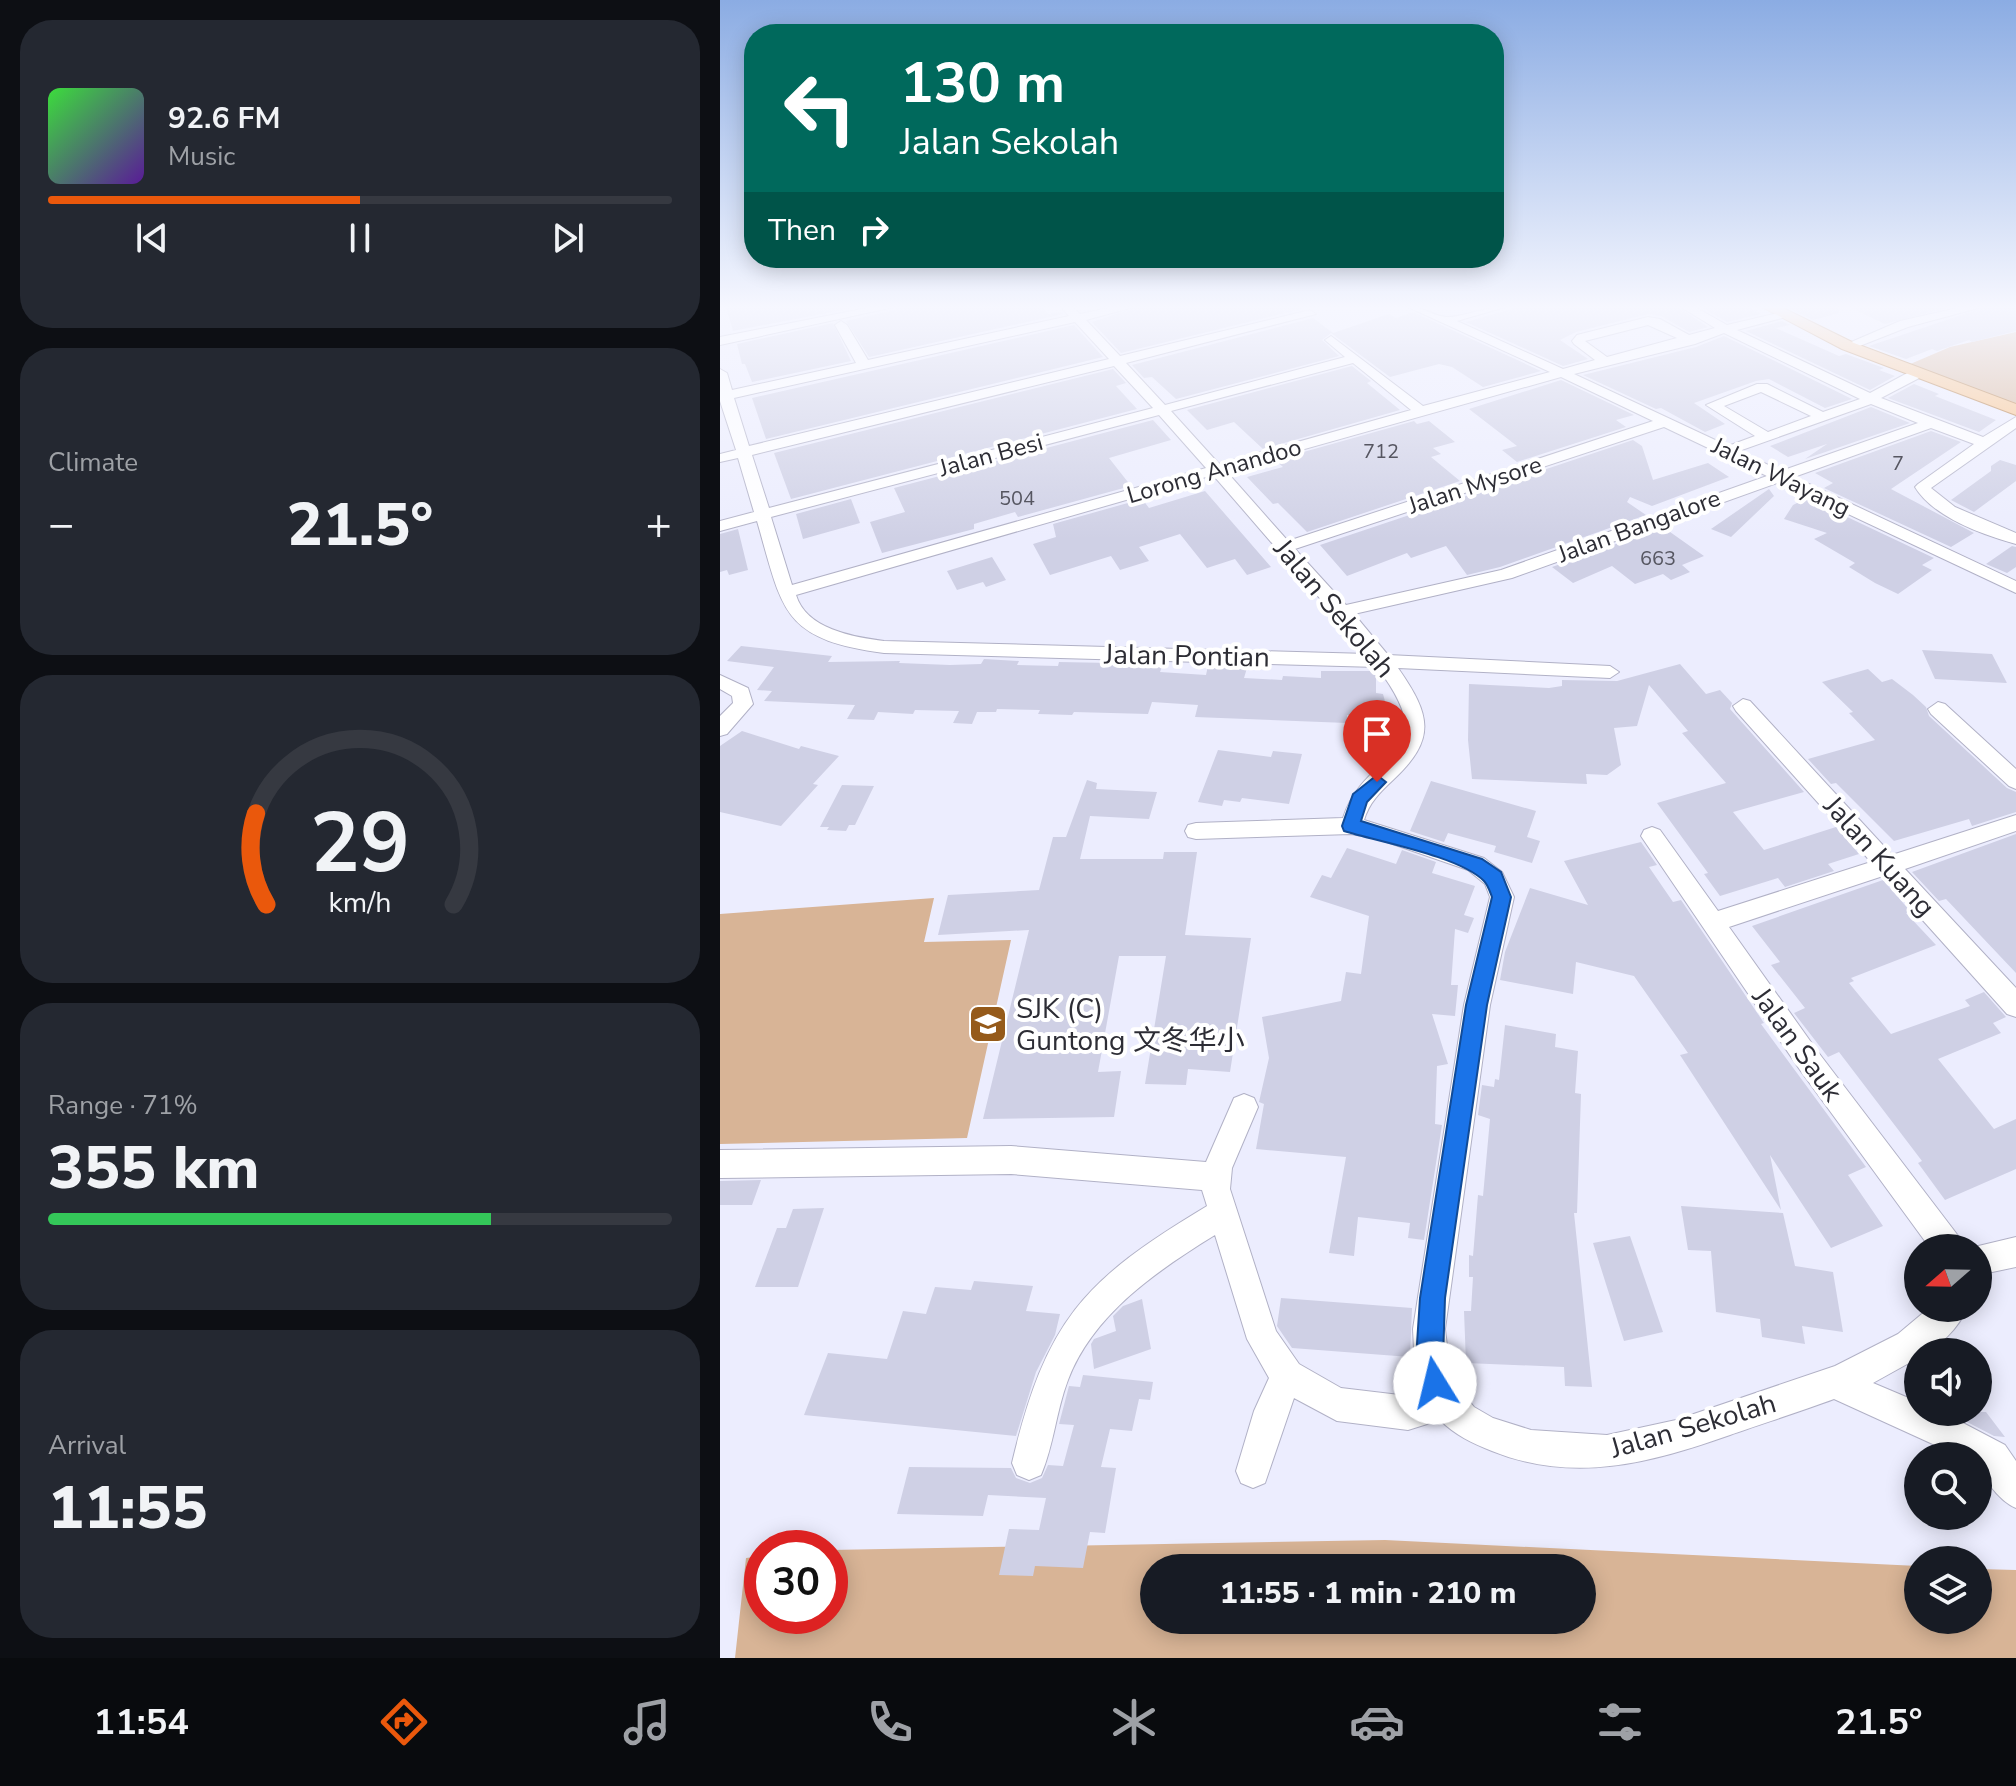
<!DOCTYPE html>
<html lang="en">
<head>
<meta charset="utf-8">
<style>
	body { margin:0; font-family:"Nunito Sans","Noto Sans SC",sans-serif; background:#242831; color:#f1f3f6; height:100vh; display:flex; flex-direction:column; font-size:30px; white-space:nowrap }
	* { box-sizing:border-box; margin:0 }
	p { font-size:26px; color:#9ea1a6 }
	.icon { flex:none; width:44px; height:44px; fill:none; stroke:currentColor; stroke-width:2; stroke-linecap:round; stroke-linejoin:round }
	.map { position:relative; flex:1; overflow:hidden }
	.sheet { display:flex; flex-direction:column; gap:20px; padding:20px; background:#0d0f14; width:720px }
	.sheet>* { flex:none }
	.banner { position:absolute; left:24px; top:24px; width:760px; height:244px; border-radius:32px; box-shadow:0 4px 20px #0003; background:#00695c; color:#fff; overflow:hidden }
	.needle { width:52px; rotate:250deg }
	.fabs { position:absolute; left:1184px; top:1234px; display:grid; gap:16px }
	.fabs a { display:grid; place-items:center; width:88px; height:88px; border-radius:50%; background:#171b24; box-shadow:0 4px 20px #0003; font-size:40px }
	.speed { position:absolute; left:24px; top:1530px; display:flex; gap:16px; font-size:40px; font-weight:700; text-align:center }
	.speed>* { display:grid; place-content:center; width:104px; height:104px; border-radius:50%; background:#171b24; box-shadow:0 4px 20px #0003; line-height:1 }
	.speed .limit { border:12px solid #d22; background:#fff; color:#111 }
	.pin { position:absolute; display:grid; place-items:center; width:68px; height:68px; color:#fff; margin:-82px -34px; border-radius:50% 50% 50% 0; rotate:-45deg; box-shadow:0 0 8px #0007 }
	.pin .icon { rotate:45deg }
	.me { position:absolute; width:88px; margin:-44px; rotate:351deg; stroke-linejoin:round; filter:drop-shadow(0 0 6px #0008) }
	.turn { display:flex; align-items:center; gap:28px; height:168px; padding:0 24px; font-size:36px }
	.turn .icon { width:104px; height:104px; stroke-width:2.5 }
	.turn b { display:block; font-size:56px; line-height:68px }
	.then { display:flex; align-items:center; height:76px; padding:0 24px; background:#0003; gap:16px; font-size:30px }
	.big { font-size:60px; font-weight:800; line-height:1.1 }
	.sheet .widget { flex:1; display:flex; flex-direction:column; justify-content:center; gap:12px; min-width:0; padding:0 28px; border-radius:32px; background:#242831 }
	.sheet .dial { align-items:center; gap:0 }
	.dial svg { height:208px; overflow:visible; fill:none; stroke:#363941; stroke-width:7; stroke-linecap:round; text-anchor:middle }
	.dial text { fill:#f1f3f6; stroke:none }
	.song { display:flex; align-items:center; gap:24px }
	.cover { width:96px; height:96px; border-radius:12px; background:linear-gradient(135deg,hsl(120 70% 55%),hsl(270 70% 35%)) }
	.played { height:8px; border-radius:4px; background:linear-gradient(90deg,#ea580c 50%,#363941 50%) }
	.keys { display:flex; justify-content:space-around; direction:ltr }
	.heat { display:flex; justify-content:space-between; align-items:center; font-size:44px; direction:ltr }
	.charge { height:12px; border-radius:6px; background:linear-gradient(90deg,#34c759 71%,#363941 0) }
	.trip { position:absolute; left:420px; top:1554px; width:456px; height:80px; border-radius:40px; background:#171b24; box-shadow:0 4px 20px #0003; font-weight:800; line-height:80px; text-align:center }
	.tabs { display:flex; height:128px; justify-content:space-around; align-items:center; background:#090b0e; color:#9ea1a6 }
	.tabs .icon { width:56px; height:56px }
	.tabs .on { color:#ea580c }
	.tabs b { font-size:36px; color:#f1f3f6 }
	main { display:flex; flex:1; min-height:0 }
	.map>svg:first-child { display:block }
	.green { fill:#d8b496; fill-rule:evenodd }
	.building { fill:#cfd0e5 }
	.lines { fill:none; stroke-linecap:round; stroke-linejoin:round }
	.minor-casing { stroke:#b1b1c6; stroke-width:2 }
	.major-casing { stroke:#b17434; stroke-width:2 }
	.minor { fill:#fff; fill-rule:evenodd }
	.major { fill:#fbc285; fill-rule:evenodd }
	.route { fill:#1a73e8; stroke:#114b97; stroke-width:2 }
	.labels { text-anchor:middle; stroke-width:8; stroke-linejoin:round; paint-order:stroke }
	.far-number-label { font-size:20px; fill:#565661 }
	.far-street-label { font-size:24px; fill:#2d2d35; stroke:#fff }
	.street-label { font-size:28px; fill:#2d2d35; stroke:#fff }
	.poi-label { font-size:28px; fill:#2d2d35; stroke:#fff; text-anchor:start }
</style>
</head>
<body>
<main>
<section class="sheet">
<div class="widget">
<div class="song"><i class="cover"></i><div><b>92.6 FM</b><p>Music</p></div></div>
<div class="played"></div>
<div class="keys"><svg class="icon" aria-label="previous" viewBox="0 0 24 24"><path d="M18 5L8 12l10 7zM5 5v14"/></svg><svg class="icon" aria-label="pause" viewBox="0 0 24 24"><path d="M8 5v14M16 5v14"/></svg><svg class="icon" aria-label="next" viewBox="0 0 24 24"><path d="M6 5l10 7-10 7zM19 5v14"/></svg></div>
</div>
<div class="widget"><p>Climate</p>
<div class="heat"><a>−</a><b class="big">21.5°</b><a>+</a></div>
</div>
<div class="widget dial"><svg viewBox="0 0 100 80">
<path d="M14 69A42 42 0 1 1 86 69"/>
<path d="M14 69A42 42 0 0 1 10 34" stroke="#ea580c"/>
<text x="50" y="56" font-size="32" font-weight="700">29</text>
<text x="50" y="72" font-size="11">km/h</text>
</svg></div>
<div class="widget"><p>Range · 71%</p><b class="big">355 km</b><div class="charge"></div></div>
<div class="widget"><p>Arrival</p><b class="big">11:55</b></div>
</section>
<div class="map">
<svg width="1296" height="1658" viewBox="0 0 1296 1658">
	<rect width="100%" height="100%" fill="#ecedfe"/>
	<path class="green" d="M1296,332v74l-108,-41 42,-18z
		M214,898l-10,44 87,-2 -44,198 -247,6v-230z
		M665,1540l533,26v54h60v-51l38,1v88h-1281l11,-100 16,-2v60h68v-66zM434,1568h428v52h-428z"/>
	<path class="building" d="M6,307h132l-125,24z
		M177,307h145l7,7 12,-2 2,2 -194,43 -23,-36 49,-11z
		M417,307h162l3,2 -181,44 -29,-31z
		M798,307h160l30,20 -19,5 -28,-16 -13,-2 -72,18 -16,8 28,19 -25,7 -97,-44z
		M981,307h47l13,7 -34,8z
		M1118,307l1,6 -26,7 -24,-12z
		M1129,307h101l-65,17z
		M1265,307h31v24l-44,11 -3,-2 -32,11 -5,-2 -26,10 -37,-13z
		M693,312l128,59 -58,16 -31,-20 -13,-3 -49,13 -59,-44 -9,7 17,16 -163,43 -24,-22 -8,1 -12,-13 181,-47 20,15 56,-19 7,4z
		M1062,321l8,4 -14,3 63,28 7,-2 38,14 -5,2 16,6 -25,14 -124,-59z
		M113,323l18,38 -99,21 -7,-18h-3l-5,-20z
		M354,325l29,32 -337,82 -14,-41z
		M1004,336l128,63 -27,9 -56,-29 -13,2 -62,22 31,21 -20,8 -44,-24 -5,1 -73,-34 113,-28z
		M632,366l19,15 -4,2 33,27 -137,39 -29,-27 -27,8 -20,-20z
		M393,369l13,14 -10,3 21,23 -346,90 -17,-46z
		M841,380l73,35 -18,5 10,7 -109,35 -15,-12 15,-4 -48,-37z
		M1194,384l25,10 -4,2 61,24 -17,12 -91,-34z
		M1151,407l39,16 -105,36 22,-15 -39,13 -18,-11z
		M433,420l18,20 -62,18 22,28 -113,31 -3,-5 -41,12v5l-92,24 -12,-31 35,-10 -11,-24z
		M694,421l3,3 12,-3 26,21 -22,6 8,6 -10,3 29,24 -153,51 -29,-29 -5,1 -26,-27 36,-10 -8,-7z
		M1211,431l30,11 -70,47 83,44 -23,14 -127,-59 9,-5 -18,-10z
		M913,440l9,6 11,34 55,-17 21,14 -77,29 -22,-9 -3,5 19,13 -146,52 -33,8 -21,-29 -35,12 -4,-5 -60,23 -27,-31z
		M1280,460l16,5v16l-42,31 -23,-12 40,-29v-5z
		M1049,489l5,7 -43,41 -20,-8z
		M485,491l66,76 -24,8 -12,-16 -28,9 -27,-34 -41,13 10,14 -29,9 -9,-14 -61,19 -17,-31 23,-7 -3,-13 89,-25 7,9z
		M1087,498l127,60 -12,7 10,5 -34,24 -23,-11 -26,-16 6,-4 -41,-24 13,-6 -43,-14 9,-14z
		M131,499l9,24 -57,16 -7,-25z
		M943,527l41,29 -22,9 8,7 -19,8 -8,-6 -28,10 -23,-18 -39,17 -21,-16z
		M18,529l10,41 -19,5 -2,-5 -7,2v-38z
		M1292,546l4,1v20l-9,6 -21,-9z
		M272,557l14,23 -20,7 -3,-5 -26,8 -10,-19z
		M21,646l91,10 -4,6 72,-1 -1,2 51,2 31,-1 3,-5 35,2 -2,4 41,1 1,-4 104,2 -3,8 46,3 2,-9 39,2 -3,10 38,2 1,-4 38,2v-7h55v22l7,1 6,22 -42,-1v8l-152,-6 3,-12 -46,-3 -4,12 -74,-2 -2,3 -34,-1 2,-4 -43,-1 -1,3h-19l-5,12 -19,-1 6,-12 -44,-1 -2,4 -35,-2 -4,8 -27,-1 8,-14 -91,-4 8,-10 -15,-1 17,-23 -47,-6z
		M1202,650l70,4 15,29 -72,-4z
		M960,664l26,30 14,-4 12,13 -2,6 74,83 -71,20 31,38 72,-23 23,27 -31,10 6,7 -49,16 -7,-9 -58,18 -16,-22 4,-1 -51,-70 69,-20 -44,-50 6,-2 -39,-46 -12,41 -23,2 7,37 -14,10 -21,-1 1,10 -115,-5 -4,-39 1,-56 80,4 13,-2v-6l55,1z
		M1148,669l14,13 10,-3 21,16 13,12 3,9 78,72 9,4v20l-44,14 -3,-7 -75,22 -58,-58 -5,1 -23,-25 67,-19 -26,-27 4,-1 -31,-30z
		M22,731l57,18 2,-3 38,10 -26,28 5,1 -37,41 -61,-14v-66z
		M498,750l53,7 2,-6 29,3 -13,50 -47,-6 -2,4 -16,-2 -2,6 -24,-4z
		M367,780l10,3 -1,6 61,3 -8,27 -59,-3 -10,43h83l1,-7h33l-12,83 66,3 -21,134 -42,-3 -2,16 -41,-1 21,-128h-47l-21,116 23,-1 -7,46 -131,2 46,-189 -91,5 10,-40 91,-5 14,-53h13z
		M711,781l105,30 -9,26 13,4 -8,22 -38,-11 2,-6 -48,-13 -4,9 -34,-11z
		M122,785l32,1 -19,39h-6l-3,6 -19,-1 2,-3h-9z
		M1296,834v139l-70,-74 -7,2 -27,-29z
		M921,842l16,23 -8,2 24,35 8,-2 83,123 -3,1 105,143 -18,8 35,51 -52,22 -61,-93 11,55 -101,-155 8,-2 -54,-77 -58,-14 -3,32 -73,-14 5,-28 25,-64 58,17 -24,-44z
		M627,848l49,16 6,-14 34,12 -4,11 43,13 -11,29 10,3 -6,15 -13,-4 -4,56h7l-3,31 -23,-2 16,50 -11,2 -2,58 7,1 -18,115 -16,-2 2,-15 -52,-6 -4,39 -25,-3 17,-96 -90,-8 8,-45 -5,-2 10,-44 -7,-41 79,-16 5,-29 15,2 8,-58 -59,-19 12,-22 9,3z
		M1163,880l28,32 -5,1 30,32 -85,33 3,3 -5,2 42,51 79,-28 -5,-6 19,-8 22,25 -13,6 8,10 -63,26 56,70 22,-10v50l-71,31 -27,-37 4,-2 -83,-109 -11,5 -34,-44 11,-5 -34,-43 9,-3 -28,-36z
		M785,1025l51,9 -1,13 23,4 -3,42 6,1 -4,119h-3l18,174 -27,-1 -1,-19 -98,-4 -2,-52h7l2,-34h-4v-22l4,1 5,-61 5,1 7,-77 -12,-4 4,-30 12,2 1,-8 4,1z
		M41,1180l-9,25h-32v-24z
		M961,1206l102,7 12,53 38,6 10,60 -41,-6 3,18 -43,-7 -2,-18 -44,-7 -5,-61 -23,-1z
		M104,1208l-26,79h-43l22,-59h9l7,-19z
		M910,1236l33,96 -39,9 -31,-98z
		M254,1281l59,5 -7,25 34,3 -5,21 -19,37 -20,64 -212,-21 24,-62 59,6 16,-48 23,3 9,-27 36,3z
		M561,1298l131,10 -2,49 -118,-9 -15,-22z
		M422,1299l9,50 -57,20 -3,-25 3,-5 22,-8 -3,-15 10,-10z
		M363,1375l70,7 -3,18 -11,-1 -7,32 -22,-2 -9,38 15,1 -11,65 -15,-1 -7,36 -48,-2 -2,10 -34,-1 10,-46 30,1 7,-32 -58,-3 -5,21 -86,-2 12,-47 102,1 5,10 14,5 12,-5 6,-13 15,1 11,-41 -15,-1 10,-38 11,1z
		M1228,1412h38l19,25 -11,-1z"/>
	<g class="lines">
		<g class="minor-casing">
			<path id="minor" d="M152,307h22l-174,38v-8z
				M341,307h12l7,7 33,-7h21l-48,13 34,36 190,-46 6,4 -190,49 39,42 180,-48 -20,-17 6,-4 92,70 127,-34 -142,-65c17,0 25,9 38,10 12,1 40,-10 59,-10l-48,14 106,48 32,-9 -21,-16 -2,-3 5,-6 71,-18 12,2 29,16 26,-7 -34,-21h14l32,18 59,-14v6l-49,13 133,63 43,-23h10v6l-42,22 102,39 33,-20v11l-85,60 24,19 61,26v11c-33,-9 -83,-27 -101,-57l3,-3 56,-40 -43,-16 -137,49 222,104v12l-236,-111 -268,96 -158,36 34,41 222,11 9,6 -9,6 -212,-10c33,47 39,71 -5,112 -13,12 -24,23 -29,40l120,38 18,14 12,25 -24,108 -45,324 6,51 23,27 19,11 38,12 76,5 69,-15 159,-54 63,-32 31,-26h38c-7,17 -29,44 -49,44v6l-45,25 45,19v10h24l63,33 11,16v47c-17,-7 -38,-34 -38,-52h-19l-125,-57c-35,13 -70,24 -104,36 -80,28 -156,49 -238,16 -20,-8 -37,-16 -52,-31l-32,10 -71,-9 -43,-23 -29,85 -12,5 -12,-5 -5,-12 18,-60 15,-33 -22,-39 -32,-104c-57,35 -122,79 -147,145 -12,31 -14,65 -27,95l-12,5 -12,-5 -5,-12c34,-142 70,-182 195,-257l-5,-16 -191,-16 -291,4v-28l291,-4 195,16 28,-64 10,-4 10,4 4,9 -26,61 -2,21 46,142 23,33 42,24 67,8 15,-4 -8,-24 -2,-39 51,-324 26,-108 -5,-13 -17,-14 -90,-31 -27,-5 -155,5 -8,-2 -3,-6 3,-6 8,-2 147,-5c23,-72 105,-57 34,-151l-493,-14c-103,-14 -101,-42 -127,-132l-37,10v-10l34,-9 -16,-54 -18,4v-8l16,-4 -16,-49v-32l7,4 5,17 124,-27 -21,-38 6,-4 6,4 21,35 201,-44zM355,322l34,37 -360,87 -15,-48zM928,325l29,13 -70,19 -22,-16zM1004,333l136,66 -37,13 -56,-28h-10l-51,21 49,31 -27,10 -154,-72 121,-30zM633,363l58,47 -192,54 -48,-53zM394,366l39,42 -384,100 -17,-53zM841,377l92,44 -365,120 -62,-70zM1041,392l50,24 -43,16 -44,-26zM1151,404l47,19 -137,48 -42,-20zM439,415l47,53 -414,117 -21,-68zM944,427l103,49 -266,94 -155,35 -51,-56zM493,475l155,179 -484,-13c-31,-4 -78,-12 -88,-46z
				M1242,307h20l-74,20 -56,22 -10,-3 58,-25z
				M0,675l28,13 5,16 -26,30 -7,2v-20l13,-13 -1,-7 -12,-7z
				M1023,699l7,2 142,154 124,-40v16l-111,38 111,119v29l-9,-3 -124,-138 -154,51 89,125 141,185 4,11h-33l-130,-178 -159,-234 3,-6 8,-3 8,3 58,81 153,-49 -135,-151 -3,-5z
				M1218,702l7,2 71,65v20l-7,-3 -78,-72 -3,-5z
				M1296,1237v30l-38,8v-27h-8z"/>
		</g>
		<g class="major-casing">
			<path id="major" d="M1042,307h19l73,36 162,61v11l-174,-66z"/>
		</g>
		<use href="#minor" class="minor"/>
		<use href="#major" class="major"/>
	</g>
	<linearGradient id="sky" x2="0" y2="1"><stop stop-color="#8bace3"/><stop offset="0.57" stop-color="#f6f7ff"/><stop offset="1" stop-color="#f6f7ff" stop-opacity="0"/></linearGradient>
	<rect width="1296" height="539" fill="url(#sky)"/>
	<path class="route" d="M657,775l9,7 -19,20 -6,19 121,38 19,13 10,25 -24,108 -42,293 -2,61 6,24 -4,10 -10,4 -9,-4 -10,-34 4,-61 46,-293 26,-108c-2,-5 -4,-12 -8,-16 -25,-25 -105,-39 -140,-50l-2,-5 11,-32z"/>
	<defs>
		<g id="school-square" transform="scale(2)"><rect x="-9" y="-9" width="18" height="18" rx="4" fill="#955a1a" stroke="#fff"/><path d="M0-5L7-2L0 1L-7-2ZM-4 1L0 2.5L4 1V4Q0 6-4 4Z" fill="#fff"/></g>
	</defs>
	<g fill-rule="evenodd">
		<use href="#school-square" x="268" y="1024"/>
	</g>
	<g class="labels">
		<g class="far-number-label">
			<text x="661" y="458">712</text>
			<text x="1178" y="470">7</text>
			<text x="297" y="505">504</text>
			<text x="938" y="565">663</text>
		</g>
		<g class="far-street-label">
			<text transform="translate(271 455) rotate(-15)" y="8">Jalan Besi</text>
			<text transform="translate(494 471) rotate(-16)" y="8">Lorong Anandoo</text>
			<text transform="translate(1061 477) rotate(26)" y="8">Jalan Wayang</text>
			<text transform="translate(755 485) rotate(-18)" y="8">Jalan Mysore</text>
			<text transform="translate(919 526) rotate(-20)" y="8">Jalan Bangalore</text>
		</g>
		<g class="street-label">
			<text transform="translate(615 608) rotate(50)" y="10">Jalan Sekolah</text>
			<text transform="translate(467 655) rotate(1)" y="10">Jalan Pontian</text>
			<text transform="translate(1160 856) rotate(48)" y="10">Jalan Kuang</text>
			<text transform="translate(1078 1044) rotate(54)" y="10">Jalan Sauk</text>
			<text transform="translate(973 1425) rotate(-16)" y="10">Jalan Sekolah</text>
		</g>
		<g class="poi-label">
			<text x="296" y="1018">SJK (C)<tspan x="296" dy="32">Guntong 文冬华小</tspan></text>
		</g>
	</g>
</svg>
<div class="fabs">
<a><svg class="needle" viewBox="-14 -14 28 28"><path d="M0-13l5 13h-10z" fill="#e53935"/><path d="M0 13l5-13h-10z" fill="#9ea1a6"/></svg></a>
<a><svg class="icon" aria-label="sound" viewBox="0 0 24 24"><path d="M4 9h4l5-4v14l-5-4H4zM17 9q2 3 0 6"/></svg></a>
<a><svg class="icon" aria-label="search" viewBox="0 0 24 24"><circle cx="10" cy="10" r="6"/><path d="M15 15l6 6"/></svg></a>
<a><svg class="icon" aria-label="layers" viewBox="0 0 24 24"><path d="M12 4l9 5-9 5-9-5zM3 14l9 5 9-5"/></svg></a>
</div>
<div class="speed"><div class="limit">30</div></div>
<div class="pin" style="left:657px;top:782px;background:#d93025"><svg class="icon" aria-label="arrive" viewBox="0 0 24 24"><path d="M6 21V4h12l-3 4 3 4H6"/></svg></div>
<svg class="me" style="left:715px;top:1383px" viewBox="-20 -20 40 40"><circle r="19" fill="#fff"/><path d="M0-13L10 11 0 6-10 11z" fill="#1a73e8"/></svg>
<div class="trip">11:55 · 1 min · 210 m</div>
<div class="banner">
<div class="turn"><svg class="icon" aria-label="left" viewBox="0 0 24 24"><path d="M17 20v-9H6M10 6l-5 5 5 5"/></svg><div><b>130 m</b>Jalan Sekolah</div></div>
<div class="then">Then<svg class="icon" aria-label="right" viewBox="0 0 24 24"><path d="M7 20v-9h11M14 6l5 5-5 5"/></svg></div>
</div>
</div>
</main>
<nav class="tabs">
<b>11:54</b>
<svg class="icon on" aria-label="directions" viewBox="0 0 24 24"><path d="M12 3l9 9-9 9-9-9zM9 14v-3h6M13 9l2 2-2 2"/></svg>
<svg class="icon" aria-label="music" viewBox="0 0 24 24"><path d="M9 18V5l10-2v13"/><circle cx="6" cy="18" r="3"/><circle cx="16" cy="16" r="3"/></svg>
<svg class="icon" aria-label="phone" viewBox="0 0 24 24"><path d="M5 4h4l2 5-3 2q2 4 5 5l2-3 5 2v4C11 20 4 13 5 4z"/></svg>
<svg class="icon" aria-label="climate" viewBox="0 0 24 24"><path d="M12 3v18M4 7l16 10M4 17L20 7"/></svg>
<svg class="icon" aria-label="car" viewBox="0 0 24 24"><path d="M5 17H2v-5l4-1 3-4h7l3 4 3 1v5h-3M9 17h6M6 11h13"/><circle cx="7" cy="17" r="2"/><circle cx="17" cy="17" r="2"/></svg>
<svg class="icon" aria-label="filters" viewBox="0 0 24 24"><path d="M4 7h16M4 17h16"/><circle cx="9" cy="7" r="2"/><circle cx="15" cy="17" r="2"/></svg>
<b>21.5°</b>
</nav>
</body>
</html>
